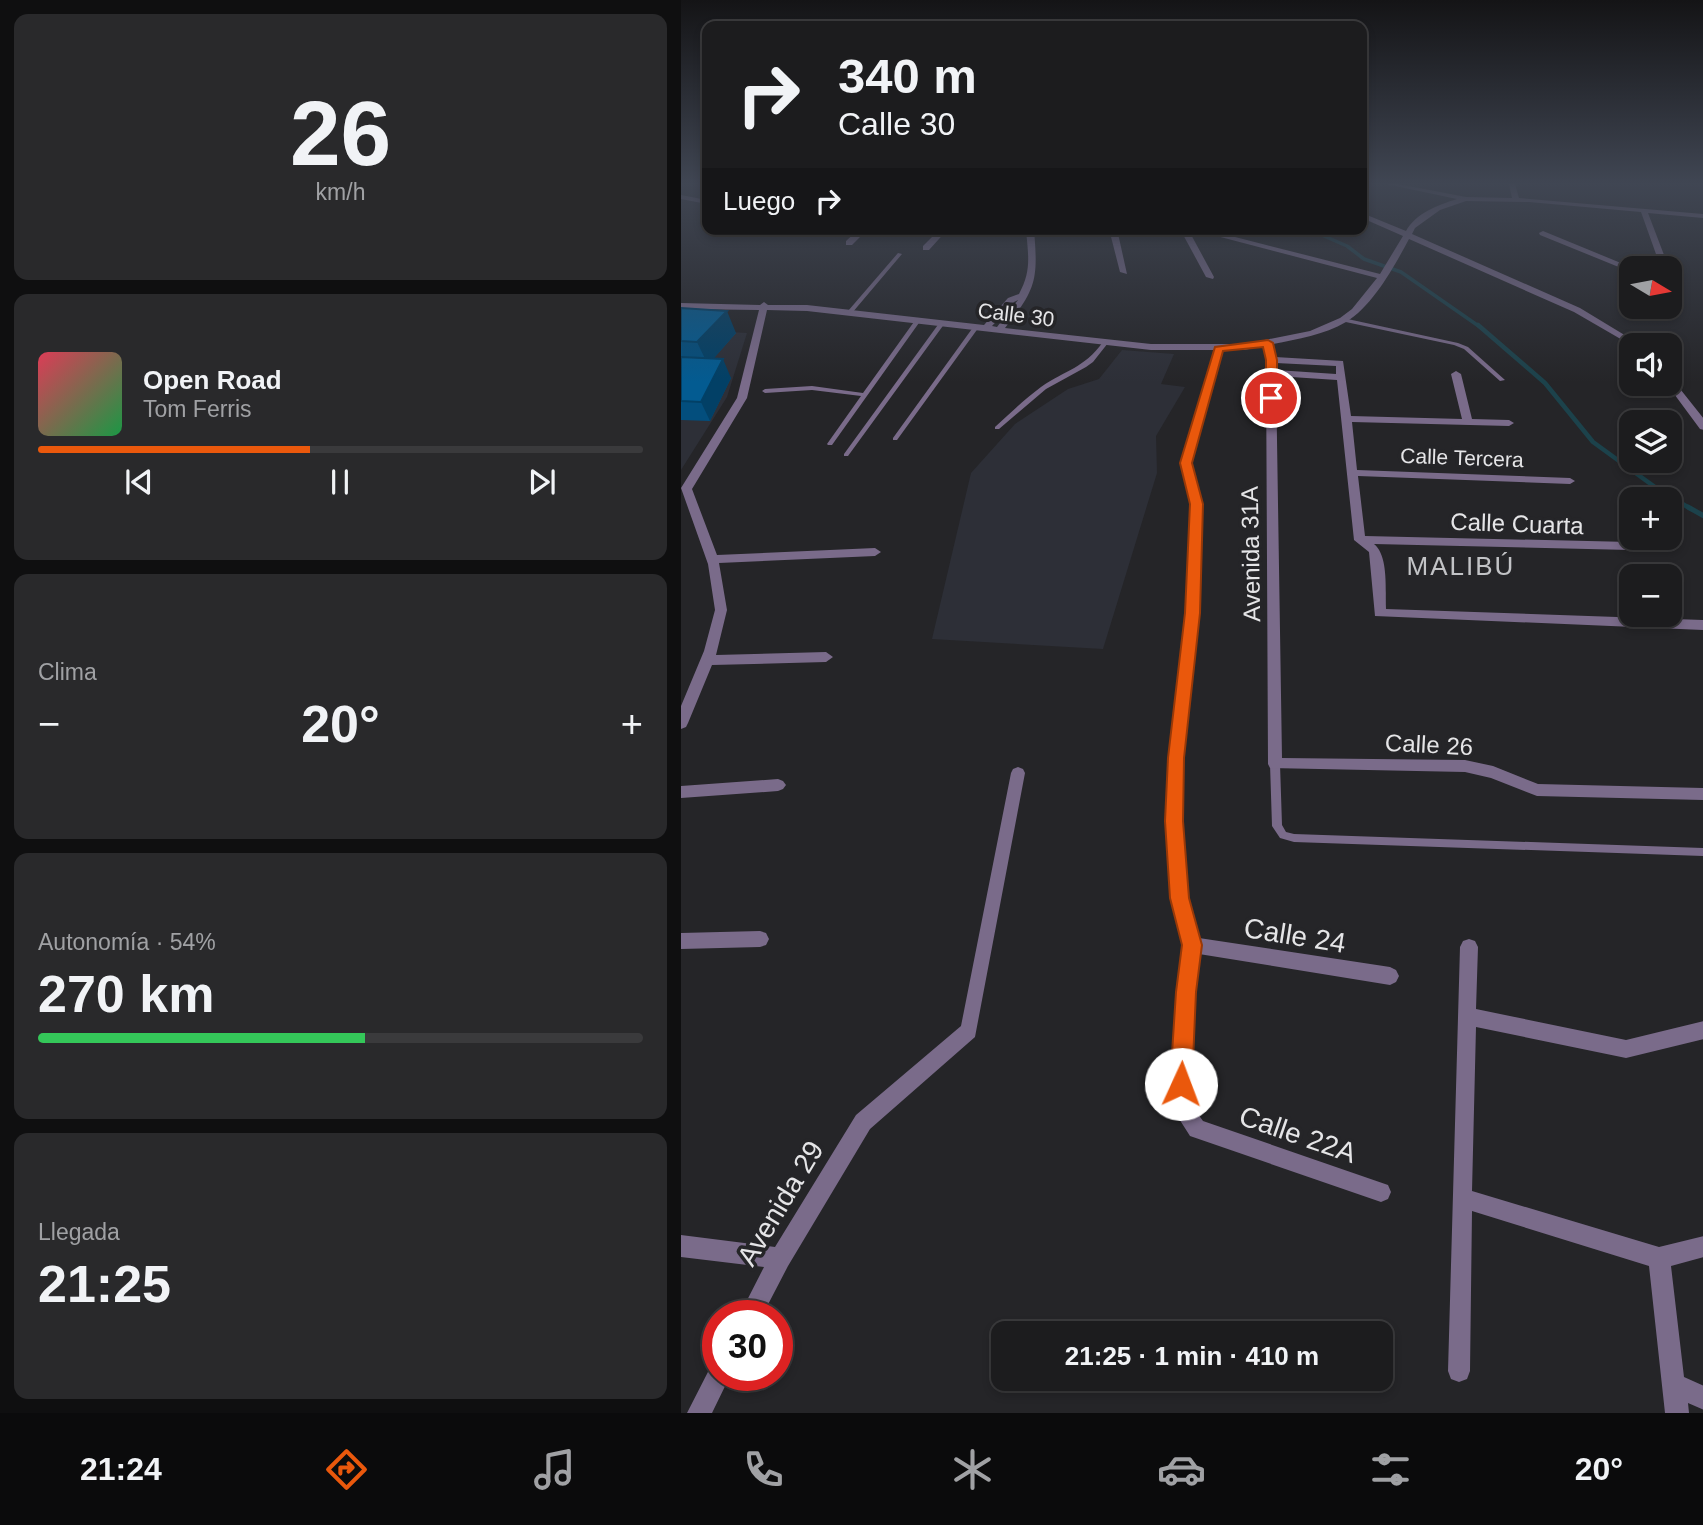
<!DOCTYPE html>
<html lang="es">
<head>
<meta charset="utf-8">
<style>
	body { margin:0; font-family:Helvetica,sans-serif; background:#29292b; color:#f1f3f6; height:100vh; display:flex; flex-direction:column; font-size:26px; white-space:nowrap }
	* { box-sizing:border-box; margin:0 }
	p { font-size:23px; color:#a0a1a4 }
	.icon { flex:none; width:38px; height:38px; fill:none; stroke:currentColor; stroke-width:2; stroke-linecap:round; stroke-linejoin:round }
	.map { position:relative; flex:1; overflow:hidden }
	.details { display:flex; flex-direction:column; gap:14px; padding:14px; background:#0f0f10; width:681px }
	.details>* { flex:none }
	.guide { position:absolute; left:21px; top:21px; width:665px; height:214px; border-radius:14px; box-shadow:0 4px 10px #0003,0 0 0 2px #3a3a3c; background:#1c1c1e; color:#f1f3f6; overflow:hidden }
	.needle { width:46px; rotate:100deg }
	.fabs { position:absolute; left:938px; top:256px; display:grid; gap:14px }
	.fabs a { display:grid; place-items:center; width:63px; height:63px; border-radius:14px; background:#1c1c1e; box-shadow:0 4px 10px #0003,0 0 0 2px #3a3a3c; font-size:35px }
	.speed { position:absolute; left:21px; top:1300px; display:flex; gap:14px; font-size:35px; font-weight:700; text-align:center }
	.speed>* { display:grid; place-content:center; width:91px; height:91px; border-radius:50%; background:#1c1c1e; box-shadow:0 4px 10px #0003,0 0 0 2px #3a3a3c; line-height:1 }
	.speed .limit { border:10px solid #d22; background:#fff; color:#111 }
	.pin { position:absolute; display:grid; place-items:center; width:60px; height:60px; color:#fff; margin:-30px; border:4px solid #fff; border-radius:50%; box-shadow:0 2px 7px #0007 }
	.me { position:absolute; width:77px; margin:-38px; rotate:2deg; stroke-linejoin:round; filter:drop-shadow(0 0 5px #0008) }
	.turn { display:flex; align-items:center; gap:24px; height:147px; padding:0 21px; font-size:32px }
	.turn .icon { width:91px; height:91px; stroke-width:2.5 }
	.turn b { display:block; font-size:49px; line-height:60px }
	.then { display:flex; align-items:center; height:66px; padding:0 21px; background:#0003; gap:14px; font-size:26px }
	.big { font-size:52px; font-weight:700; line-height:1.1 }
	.details .widget { flex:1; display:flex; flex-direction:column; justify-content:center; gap:10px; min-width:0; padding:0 24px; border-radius:14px; background:#29292b }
	.details .dial { align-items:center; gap:0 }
	.dial b { font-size:91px; line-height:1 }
	.song { display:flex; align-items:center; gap:21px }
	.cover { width:84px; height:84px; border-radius:10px; background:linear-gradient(135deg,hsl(350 70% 55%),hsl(140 70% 35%)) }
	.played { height:7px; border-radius:4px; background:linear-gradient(90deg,#ea580c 45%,#3a3a3c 45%) }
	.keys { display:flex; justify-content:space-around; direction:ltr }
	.heat { display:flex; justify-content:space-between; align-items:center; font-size:38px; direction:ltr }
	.charge { height:10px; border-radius:5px; background:linear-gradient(90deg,#34c759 54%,#3a3a3c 0) }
	.trip { position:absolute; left:310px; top:1321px; width:402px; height:70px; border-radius:14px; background:#1c1c1e; box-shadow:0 4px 10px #0003,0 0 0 2px #3a3a3c; font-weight:700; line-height:70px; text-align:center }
	.dock { display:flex; height:112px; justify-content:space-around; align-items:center; background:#0b0b0c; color:#a0a1a4 }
	.dock .icon { width:49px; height:49px }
	.dock .on { color:#ea580c }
	.dock b { font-size:32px; color:#f1f3f6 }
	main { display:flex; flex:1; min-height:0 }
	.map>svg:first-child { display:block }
	.built { fill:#2d2f37 }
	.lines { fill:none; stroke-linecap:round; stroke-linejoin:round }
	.stream-far2 { stroke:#1c424b; stroke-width:3.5 }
	.stream-far1 { stroke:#1c424b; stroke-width:4.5 }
	.stream { stroke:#1c424b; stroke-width:5 }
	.lane { fill:#7a6b8a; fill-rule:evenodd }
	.street { fill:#7a6b8a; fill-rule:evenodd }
	.wall { fill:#034e7d }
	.shaded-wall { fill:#024066 }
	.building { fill:#035b91; stroke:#024066; stroke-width:2 }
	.route { fill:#ea580c; stroke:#983908; stroke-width:2 }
	.labels { text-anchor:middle; stroke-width:7; stroke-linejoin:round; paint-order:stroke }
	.far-street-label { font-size:21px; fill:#e5e5e7; stroke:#252528 }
	.street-label { font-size:24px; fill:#e5e5e7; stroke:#252528 }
	.neighbourhood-label { font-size:26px; letter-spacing:2px; fill:#c2c3c6; stroke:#252528 }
	.near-street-label { font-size:28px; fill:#e5e5e7; stroke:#252528 }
</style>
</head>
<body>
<main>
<section class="details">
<div class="widget dial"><b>26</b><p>km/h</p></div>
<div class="widget">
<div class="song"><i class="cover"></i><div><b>Open Road</b><p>Tom Ferris</p></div></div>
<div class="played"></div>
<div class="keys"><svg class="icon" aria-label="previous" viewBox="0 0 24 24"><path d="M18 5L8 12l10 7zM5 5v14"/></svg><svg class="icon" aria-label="pause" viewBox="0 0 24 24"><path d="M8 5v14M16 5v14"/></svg><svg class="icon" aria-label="next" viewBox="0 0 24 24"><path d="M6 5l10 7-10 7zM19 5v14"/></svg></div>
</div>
<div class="widget"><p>Clima</p>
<div class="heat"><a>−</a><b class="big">20°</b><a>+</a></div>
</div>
<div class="widget"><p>Autonomía · 54%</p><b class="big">270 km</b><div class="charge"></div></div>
<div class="widget"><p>Llegada</p><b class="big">21:25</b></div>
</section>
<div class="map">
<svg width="1023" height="1413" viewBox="0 0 1023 1413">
	<rect width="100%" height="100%" fill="#252528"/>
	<path class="built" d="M0,329l66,4 -20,64 -46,73z
		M441,350l52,4 -13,30 24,3 -29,49 1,37 -54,176 -171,-10 39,-166 44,-49 53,-35 31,-10z"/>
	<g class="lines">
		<path class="stream-far2" d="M627,229l39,17 17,13 37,13 79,55"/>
		<path class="stream-far1" d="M797,325l67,58 48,59 66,48 32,19"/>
		<path class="stream" d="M1007,507l16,9"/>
		<path class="lane" d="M217,253l4,1 -50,59h-4v-2z
			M662,318l115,25 10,4 37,33 -5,1 -36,-32 -10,-4 -113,-24 -1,-1z
			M235,319l5,1 -89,125h-4l-1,-1 34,-48 -49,-6 -47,3 -3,-2 3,-2 47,-3 51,7z
			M259,322l5,1 -97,133h-4v-2z
			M293,326l5,1 -82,113h-4v-2z
			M422,342l5,1 -15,19 -7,5 -40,22 -47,40h-4v-2c15,-14 30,-28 46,-40 26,-18 42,-18 62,-45z
			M594,760l3,1 2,3 2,61 4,7 8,2 410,14v8l-410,-14 -14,-4 -8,-12 -2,-62 2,-3z"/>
		<path class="street" d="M705,184h12l68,13 46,1 -3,-14h6l4,14 185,16v4l-56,-5 21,55h-8l-20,-56 -112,-10 -63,-1 -26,9 -25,18 -3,6 168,74 61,37h-10l-57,-33 -165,-73c-14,26 -36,67 -63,83 -22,13 -48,17 -73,22l2,13 68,4 8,55 111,3 -11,-45 5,-3 5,3 11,45 37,1 5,3 -5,3 -157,-4 5,48 213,8 5,3 -5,3 -212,-8 7,60 308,7 6,4 -6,4 -299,-7c15,12 11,47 12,65l318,11v10l-329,-14 -6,-64 -15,-12 -17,-160 -61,-4 6,382 183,2 28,6 45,18 166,4v12l-167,-4 -46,-18 -26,-6 -195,-4 -2,-4 -2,-404 -2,-14 -20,4h-21l-32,112 11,42 -3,109 -16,145 -1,63 6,77 11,40 191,29 6,3 3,6 -3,6 -6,3 -191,-31 -4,38 -4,92 4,26 8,11 185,64 3,7 -3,7 -7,3 -191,-66 -14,-22 -5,-30 6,-92 6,-47 -11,-47 -6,-77 3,-63 18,-145 3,-109 -9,-42 33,-112h-63l-344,-39 -40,-1 -20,88 -55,91 25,66 158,-7 6,4 -6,4 -156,7 8,47 -11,45 110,-3 7,5 -7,5 -114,3 -24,58 -2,4 -5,2v-23l23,-55 11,-41 -7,-46 -27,-76 56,-90 22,-88 -78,-1v-6l79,2 4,-3 4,3h39l177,20 24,-27 11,-4c13,-24 9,-39 7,-65h8c4,50 3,59 -29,99l146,16h93l66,-13 30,-13 12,-9 25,-31 -187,-49h14l176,45 23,-38 -41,-18v-5l44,18c10,-18 32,-26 51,-32zM337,300l-21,27 -5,-1 22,-24zM595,363l60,3v8l-60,-4z
			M0,195l26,5v4l-26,-5z
			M96,229h9l-9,6 -4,-2z
			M178,229h9l-16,16h-6v-4z
			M259,229h8l-19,21h-6v-4z
			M428,229h8l10,45 -7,-2z
			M499,229h8l26,48 -1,2 -7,-2z
			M862,231l90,37 -2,4 -91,-37 -1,-2z
			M989,379l3,1 31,39v11l-4,-1 -34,-46h4z
			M337,767l5,2 2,4 -50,264 -105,92 -82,137 -26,50h-23l25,-49 -83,-10v-22l94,12 81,-132 105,-89 50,-253 2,-4z
			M97,779l5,2 3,4 -3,4 -5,2 -97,7v-12z
			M79,931l6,2 3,6 -3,6 -6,2 -79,2v-16z
			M788,939l6,2 3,6 -2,62 150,31 78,-19v18l-78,19 -150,-31 -4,164 187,56 45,-11v21l-33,9 13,111 20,9v24l-16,-7 1,10h-24l-16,-147 -177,-55 -2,160 -3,8 -8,3 -8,-3 -3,-8 12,-424 3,-6z
			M37,1365v11h12l-18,37h-25l23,-45z"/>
	</g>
	<path class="wall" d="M0,308l55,25 -23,26 18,19 -21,43 -29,-1z"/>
	<path class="shaded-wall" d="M46,311l9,22 -28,32 -11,-23z
		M42,359l8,19 -21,43 -9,-19z"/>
	<path class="building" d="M0,308l46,3 -30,31 -16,-1z
		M0,357l42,2 -22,43 -20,-1z"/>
	<linearGradient id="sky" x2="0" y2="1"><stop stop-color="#141416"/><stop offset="0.48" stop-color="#404653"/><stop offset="1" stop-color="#404653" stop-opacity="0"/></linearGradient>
	<rect width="1023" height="382" fill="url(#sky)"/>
	<path class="route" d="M587,340l5,3 4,17v38l-6,4 -5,-4v-38l-3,-13 -40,4 -31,112 11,41 -3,109 -16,145 -1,63 6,77 13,47 -6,47 -4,92 -3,8 -8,3 -8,-3 -3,-8 6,-92 6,-47 -12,-47 -5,-77 3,-63 17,-145 5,-109 -10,-41 35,-116z"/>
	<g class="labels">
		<g class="far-street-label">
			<text transform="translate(335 315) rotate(7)" y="7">Calle 30</text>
			<text transform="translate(781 458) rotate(2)" y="7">Calle Tercera</text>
		</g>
		<g class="street-label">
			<text transform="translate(836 524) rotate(2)" y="8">Calle Cuarta</text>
			<text transform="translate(570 554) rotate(-91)" y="8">Avenida 31A</text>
			<text transform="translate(748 745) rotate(3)" y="8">Calle 26</text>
		</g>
		<g class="neighbourhood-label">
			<text x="780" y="575">MALIBÚ</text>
		</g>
		<g class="near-street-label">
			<text transform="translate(614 935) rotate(9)" y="10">Calle 24</text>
			<text transform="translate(617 1134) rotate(19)" y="10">Calle 22A</text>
			<text transform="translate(99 1203) rotate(-59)" y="10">Avenida 29</text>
		</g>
	</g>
</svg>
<div class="fabs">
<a><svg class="needle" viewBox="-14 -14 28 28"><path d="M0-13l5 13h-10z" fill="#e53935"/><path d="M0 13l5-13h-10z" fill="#a0a1a4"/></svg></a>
<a><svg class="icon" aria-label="sound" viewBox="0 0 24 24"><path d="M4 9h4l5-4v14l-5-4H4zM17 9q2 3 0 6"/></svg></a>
<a><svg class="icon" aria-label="layers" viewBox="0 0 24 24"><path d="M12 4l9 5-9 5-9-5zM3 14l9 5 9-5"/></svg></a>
<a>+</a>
<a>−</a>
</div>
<div class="speed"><div class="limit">30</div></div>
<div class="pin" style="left:590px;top:398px;background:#d93025"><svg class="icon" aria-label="arrive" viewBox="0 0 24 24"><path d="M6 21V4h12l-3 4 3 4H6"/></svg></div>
<svg class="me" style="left:500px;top:1084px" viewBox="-20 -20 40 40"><circle r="19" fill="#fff"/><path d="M0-13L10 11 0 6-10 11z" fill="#ea580c"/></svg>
<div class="trip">21:25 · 1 min · 410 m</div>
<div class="guide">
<div class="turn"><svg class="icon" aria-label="right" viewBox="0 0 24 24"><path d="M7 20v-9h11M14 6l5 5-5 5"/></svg><div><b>340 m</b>Calle 30</div></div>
<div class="then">Luego<svg class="icon" aria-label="right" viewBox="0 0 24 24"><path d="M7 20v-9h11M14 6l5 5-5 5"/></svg></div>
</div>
</div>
</main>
<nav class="dock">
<b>21:24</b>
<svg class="icon on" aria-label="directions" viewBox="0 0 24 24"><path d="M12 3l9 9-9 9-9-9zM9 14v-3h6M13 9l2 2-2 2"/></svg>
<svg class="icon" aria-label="music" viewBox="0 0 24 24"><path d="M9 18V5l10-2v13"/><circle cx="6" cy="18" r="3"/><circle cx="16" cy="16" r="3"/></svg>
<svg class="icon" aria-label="phone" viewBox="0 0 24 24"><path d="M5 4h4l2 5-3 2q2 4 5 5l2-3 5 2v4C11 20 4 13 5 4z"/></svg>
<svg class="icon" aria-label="climate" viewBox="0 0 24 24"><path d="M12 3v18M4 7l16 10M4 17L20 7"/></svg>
<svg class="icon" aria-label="car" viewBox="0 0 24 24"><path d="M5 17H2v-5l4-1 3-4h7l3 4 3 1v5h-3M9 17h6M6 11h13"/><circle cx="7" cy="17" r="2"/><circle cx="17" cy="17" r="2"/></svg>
<svg class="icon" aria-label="filters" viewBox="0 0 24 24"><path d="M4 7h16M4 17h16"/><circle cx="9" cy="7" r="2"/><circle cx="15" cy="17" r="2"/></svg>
<b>20°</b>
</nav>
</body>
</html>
